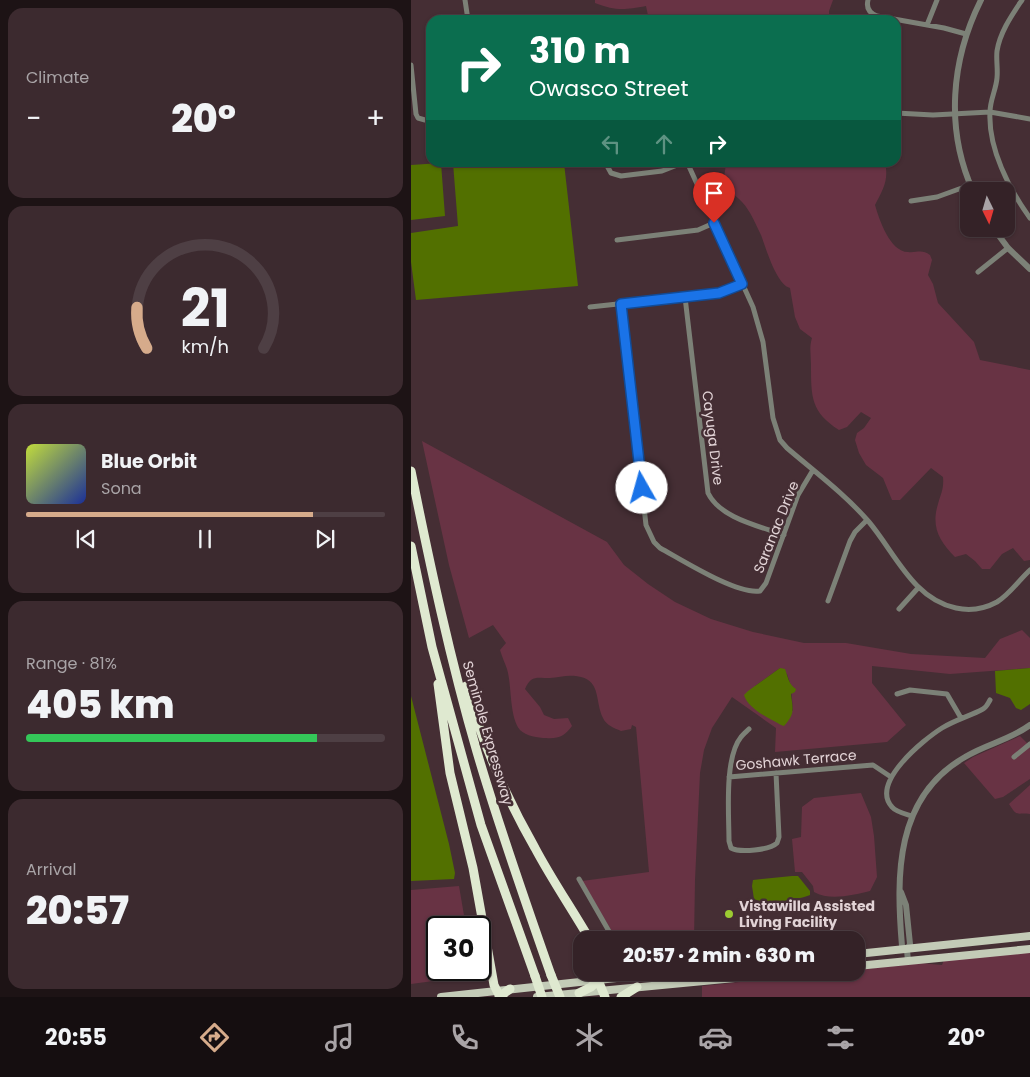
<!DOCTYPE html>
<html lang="en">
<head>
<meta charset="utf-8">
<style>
	body { margin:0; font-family:Poppins,sans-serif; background:#3c2a2f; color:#f1f3f6; height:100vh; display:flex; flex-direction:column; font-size:19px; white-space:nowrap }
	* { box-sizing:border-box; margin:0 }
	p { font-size:16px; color:#a9a4a7 }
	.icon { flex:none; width:28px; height:28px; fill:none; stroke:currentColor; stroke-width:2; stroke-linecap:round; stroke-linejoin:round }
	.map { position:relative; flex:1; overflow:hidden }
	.details { display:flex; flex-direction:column; gap:8px; padding:8px; background:#1d1315; width:411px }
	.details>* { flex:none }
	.hud { position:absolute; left:15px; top:15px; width:475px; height:152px; border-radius:15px; box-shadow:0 1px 4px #0004,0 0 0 1px #4e3f44; background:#0b6e4f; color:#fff; overflow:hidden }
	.needle { width:32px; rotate:175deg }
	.controls { position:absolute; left:549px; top:182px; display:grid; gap:10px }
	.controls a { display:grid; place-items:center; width:55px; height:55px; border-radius:10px; background:#342227; box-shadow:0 1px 4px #0004,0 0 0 1px #4e3f44; font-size:25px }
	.speed { position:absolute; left:15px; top:916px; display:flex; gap:10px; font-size:25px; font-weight:700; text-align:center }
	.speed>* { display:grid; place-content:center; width:65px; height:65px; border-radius:50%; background:#342227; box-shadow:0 1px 4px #0004,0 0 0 1px #4e3f44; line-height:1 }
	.speed .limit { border:2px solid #111; border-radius:8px; background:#fff; color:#111 }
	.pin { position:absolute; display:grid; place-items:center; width:42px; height:42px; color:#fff; margin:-51px -21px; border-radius:50% 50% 50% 0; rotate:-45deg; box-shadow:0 0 5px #0007 }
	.pin .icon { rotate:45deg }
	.me { position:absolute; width:55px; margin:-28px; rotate:353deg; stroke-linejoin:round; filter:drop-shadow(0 0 4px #0008) }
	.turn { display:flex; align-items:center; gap:18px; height:105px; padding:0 20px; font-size:22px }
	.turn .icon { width:65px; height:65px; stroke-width:2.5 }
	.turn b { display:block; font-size:35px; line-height:42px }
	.lanes { display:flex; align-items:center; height:48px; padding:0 20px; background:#0003; justify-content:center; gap:25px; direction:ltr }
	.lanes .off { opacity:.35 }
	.big { font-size:38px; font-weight:800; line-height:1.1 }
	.details .tile { flex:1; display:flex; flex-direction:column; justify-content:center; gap:8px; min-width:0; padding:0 18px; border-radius:15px; background:#3c2a2f }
	.details .dial { align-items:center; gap:0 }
	.dial svg { height:130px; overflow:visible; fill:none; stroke:#4e3f44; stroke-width:7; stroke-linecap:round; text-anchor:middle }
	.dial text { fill:#f1f3f6; stroke:none }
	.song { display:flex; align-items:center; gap:15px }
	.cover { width:60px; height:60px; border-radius:8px; background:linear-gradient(135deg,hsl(70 70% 55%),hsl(230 70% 35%)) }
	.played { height:5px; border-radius:2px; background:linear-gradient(90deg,#d6ab8b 80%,#4e3f44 80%) }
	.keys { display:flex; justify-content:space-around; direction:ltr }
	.heat { display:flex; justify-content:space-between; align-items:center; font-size:28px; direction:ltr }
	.charge { height:8px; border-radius:4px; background:linear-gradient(90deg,#34c759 81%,#4e3f44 0) }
	.trip { position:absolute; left:162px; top:931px; width:292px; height:50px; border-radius:15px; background:#342227; box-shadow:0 1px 4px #0004,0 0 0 1px #4e3f44; font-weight:800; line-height:50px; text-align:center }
	.menu { display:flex; height:80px; justify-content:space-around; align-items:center; background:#150e10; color:#a9a4a7 }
	.menu .icon { width:35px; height:35px }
	.menu .active { color:#d6ab8b }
	.menu b { font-size:22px; color:#f1f3f6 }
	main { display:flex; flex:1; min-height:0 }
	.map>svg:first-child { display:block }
	.green { fill:#683344; fill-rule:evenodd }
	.water { fill:#527000 }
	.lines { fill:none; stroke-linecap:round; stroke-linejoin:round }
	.minor { stroke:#7c8177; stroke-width:5 }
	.tertiary { stroke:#7c8177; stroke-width:6 }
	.primary { stroke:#c3cbb7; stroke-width:8 }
	.motorway { stroke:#dfe9d0; stroke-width:9 }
	.motorway-bridge { stroke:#dfe9d0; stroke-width:9 }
	.route-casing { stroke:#114b97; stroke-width:12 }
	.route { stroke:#1a73e8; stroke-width:9 }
	.poi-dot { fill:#9ccb32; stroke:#452e34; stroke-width:2 }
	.labels { text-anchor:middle; stroke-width:5; stroke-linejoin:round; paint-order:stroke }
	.street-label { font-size:14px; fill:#e2d3d6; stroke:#452e34 }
	.poi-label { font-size:14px; font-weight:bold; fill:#e2d3d6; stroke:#452e34; text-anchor:start }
</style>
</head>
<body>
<main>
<section class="details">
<div class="tile"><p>Climate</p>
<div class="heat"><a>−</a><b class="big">20°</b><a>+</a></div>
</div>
<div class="tile dial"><svg viewBox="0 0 100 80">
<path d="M14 69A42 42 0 1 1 86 69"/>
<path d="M14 69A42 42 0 0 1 8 44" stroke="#d6ab8b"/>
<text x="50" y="56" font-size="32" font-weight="700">21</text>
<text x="50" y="72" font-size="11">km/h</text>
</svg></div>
<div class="tile">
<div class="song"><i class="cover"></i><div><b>Blue Orbit</b><p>Sona</p></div></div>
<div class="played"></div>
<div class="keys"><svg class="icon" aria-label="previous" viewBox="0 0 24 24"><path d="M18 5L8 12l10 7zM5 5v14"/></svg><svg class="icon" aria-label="pause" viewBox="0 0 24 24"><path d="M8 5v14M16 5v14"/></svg><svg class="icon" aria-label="next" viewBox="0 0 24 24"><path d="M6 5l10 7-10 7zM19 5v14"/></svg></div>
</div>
<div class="tile"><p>Range · 81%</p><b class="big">405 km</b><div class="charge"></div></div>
<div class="tile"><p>Arrival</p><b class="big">20:57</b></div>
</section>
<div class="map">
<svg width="619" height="997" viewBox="0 0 619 997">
	<rect width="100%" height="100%" fill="#452e34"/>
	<path class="green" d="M184,0h238l-4,11v9h-180l-3,-14c-22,4 -30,5 -51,-3z
		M315,163h159c4,17 -2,26 -10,42 4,14 15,47 33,47 9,1 14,-3 22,3l2,5 -4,15 5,9 5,19 36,39 6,18 50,10v190l-6,1 -11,-13 -11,6 -12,15h-8l-7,-8 -9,-7 -11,3c-16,-16 -24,-30 -17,-53 3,-11 6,-15 5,-27l-12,-9 -31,32h-8l-9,-22 -17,-13 -7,-12 -4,-13 2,-7 7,-5 7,-10 -10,-6 -14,15 -8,3c-28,-18 -28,-33 -28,-65 0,-9 -2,-18 1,-27l-12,-9 -5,-12 -5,-29c-14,-4 -24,-40 -29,-53 -5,-10 -11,-25 -19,-33 -6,-7 -15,-11 -17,-20 -2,-6 1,-14 1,-19z
		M11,441l185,101 17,23 24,19 27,18 36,17 42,13 51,11h42l65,11 74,4 15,-19 22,-9 8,8v30l-80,6 -78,-8v17l34,42 -19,17 -112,10 1,-24 -44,-31 -20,31 -8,22 -4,23 -5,107 -1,60h-77l-35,-59 67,-9 -13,-145 -4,-2 -1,4 -10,2c-7,-3 -15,-6 -18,-13 -8,-16 -2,-36 -22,-41 -11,-3 -21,0 -31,1 -14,0 -19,-3 -25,11l15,18 4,8 10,4 14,-1 4,8c-7,10 -14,13 -26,12 -8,0 -20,-2 -26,-8 -11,-13 -8,-45 -13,-61 -2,-6 -5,-12 -7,-19l6,-7 -13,-18 -24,13 -20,-73zM369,668l7,6 4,12 2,25 -38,-25z
		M609,736l10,10v33l-27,18 -8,2 -31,-36 9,-6z
		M619,785v29c-14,-2 -12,4 -21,-10z
		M450,793l10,24 3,19 3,41 -7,14c-17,4 -40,10 -56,1l-1,-6 -11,-14h-7l-3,-33 9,-2 1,-30 12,-9z
		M48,886l7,41 -29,1v42h33l1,6 -60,8v-94z
		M619,952v45h-328v-11l125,-13 30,-1v-2l63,-7 22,2 2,-5z"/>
	<path class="water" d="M30,163l4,53 -34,4v-55z
		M42,163h111l14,123 -162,14 -5,-38v-29l47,-7z
		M369,668l5,1c3,7 3,15 11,20l-1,3 -4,2c2,16 4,20 -7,32l-3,-1c-12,-7 -33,-16 -37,-30l4,-4z
		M619,668v36l-9,6 -5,-2 -6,-10 -14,-5 -1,-22z
		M0,696l38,148 6,29 -1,6 -43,2z
		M381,876h6l12,15v4c-12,5 -44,10 -56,4l-2,-13 1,-6z"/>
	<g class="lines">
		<path class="minor" d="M54,0l3,20
			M457,0c-2,8 1,13 9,16l67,12 22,6
			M611,0c-10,15 -22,32 -25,51 -1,9 1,18 0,27 -1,12 -7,22 -7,34 -2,36 19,77 40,106
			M516,25l10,-25
			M0,65l5,49 2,4 7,2 6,-1
			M485,113l37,2 57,-3 40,7
			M194,162l6,11 10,3 41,-5 23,-9
			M276,162l66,145 10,35 10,76 7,22 7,8c28,24 58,46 82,74 26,31 44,77 87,86 14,3 28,1 41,-6 13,-8 22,-22 33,-32
			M500,201l26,-4 33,-12
			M206,240l81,-10 16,-7
			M567,272l30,-24
			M274,297l23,196c12,25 51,33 76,42
			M210,304l25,221 8,17 6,6c22,12 77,47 100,43l6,-8 32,-88 15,-25
			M179,307l129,-14 23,-9
			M417,601l22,-60 5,-9 12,-12
			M488,609l19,-21
			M486,694l13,-4 37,4 14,24
			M338,729c-2,2 -6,5 -8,8 -17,21 -12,78 -12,104l2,7c9,5 39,2 46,-5l2,-6 -3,-64
			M603,757l16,-13
			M318,777l144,-12 18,12
			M501,816c-6,-2 -16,-4 -20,-9 -22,-24 31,-67 50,-79 13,-8 28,-12 41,-19 4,-2 5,-6 7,-9
			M168,879l35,61"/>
		<path class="tertiary" d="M562,191c-28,-62 -22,-131 8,-191
			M583,229l14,19 22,21
			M490,892l5,13 4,39 -3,6 1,11
			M496,950l-5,-4c-6,-71 -7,-149 63,-189 21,-13 45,-17 65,-32"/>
		<path class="primary" d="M446,954l173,-18
			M446,966l173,-17
			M30,997l231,-25
			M126,997l260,-25"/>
		<path class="motorway" d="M0,471c19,94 39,188 66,281 22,75 48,149 74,223
			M0,546l21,101 49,178 54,151
			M27,684l12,89 23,95 21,117 4,8 5,4
			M55,686c16,56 40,111 69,162 17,32 37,61 55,92
			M186,972l1,8 7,17
			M222,972l8,4
			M168,993l12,-6 7,-7
			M88,997l11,-8
			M210,997l16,-10"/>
		<path class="motorway-bridge" d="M140,975l9,22
			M124,976l7,21"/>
	</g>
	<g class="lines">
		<g class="route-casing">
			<path id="route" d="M231,488l-21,-184 98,-11 23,-9 -28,-61"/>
		</g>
		<use href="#route" class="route"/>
	</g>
	<circle class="poi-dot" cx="318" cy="914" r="5"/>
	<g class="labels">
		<g class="street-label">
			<text transform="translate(302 438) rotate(83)" y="5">Cayuga Drive</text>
			<text transform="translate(365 527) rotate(-68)" y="5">Saranac Drive</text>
			<text transform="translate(77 733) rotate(74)" y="5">Seminole Expressway</text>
			<text transform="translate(385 760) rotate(-5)" y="5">Goshawk Terrace</text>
		</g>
		<g class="poi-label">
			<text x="328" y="911">Vistawilla Assisted<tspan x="328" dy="16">Living Facility</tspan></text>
		</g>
	</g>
</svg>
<div class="controls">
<a><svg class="needle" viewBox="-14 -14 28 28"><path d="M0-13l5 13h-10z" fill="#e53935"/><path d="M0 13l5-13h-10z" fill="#a9a4a7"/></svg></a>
</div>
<div class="speed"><div class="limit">30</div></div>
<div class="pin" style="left:303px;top:223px;background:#d93025"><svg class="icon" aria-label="arrive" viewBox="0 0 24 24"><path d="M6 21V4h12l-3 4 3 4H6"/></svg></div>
<svg class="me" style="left:231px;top:488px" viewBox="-20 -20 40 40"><circle r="19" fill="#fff"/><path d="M0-13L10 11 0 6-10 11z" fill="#1a73e8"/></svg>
<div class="trip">20:57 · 2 min · 630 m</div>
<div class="hud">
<div class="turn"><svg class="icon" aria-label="right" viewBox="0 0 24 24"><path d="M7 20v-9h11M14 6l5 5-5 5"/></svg><div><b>310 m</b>Owasco Street</div></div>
<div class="lanes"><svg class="icon off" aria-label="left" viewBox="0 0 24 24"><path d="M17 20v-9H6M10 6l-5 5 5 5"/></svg><svg class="icon off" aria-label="ahead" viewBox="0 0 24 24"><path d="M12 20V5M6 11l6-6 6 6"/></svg><svg class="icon" aria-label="right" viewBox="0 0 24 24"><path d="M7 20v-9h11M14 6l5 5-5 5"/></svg></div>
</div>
</div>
</main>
<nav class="menu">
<b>20:55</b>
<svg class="icon active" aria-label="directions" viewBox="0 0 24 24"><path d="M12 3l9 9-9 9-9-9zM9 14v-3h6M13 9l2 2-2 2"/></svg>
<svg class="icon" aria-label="music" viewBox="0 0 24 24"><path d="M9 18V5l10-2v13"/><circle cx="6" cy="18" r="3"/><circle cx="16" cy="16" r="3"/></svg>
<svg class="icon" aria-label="phone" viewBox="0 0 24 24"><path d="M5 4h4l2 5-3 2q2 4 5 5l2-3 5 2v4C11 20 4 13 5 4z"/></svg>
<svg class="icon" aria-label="climate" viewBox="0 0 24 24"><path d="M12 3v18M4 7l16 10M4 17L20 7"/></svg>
<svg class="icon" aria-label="car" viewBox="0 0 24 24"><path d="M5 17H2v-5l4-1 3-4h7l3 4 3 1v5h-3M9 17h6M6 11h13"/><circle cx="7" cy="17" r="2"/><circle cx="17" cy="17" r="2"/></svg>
<svg class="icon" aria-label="filters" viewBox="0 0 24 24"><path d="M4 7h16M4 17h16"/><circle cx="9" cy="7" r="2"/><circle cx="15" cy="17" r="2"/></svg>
<b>20°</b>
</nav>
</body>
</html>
